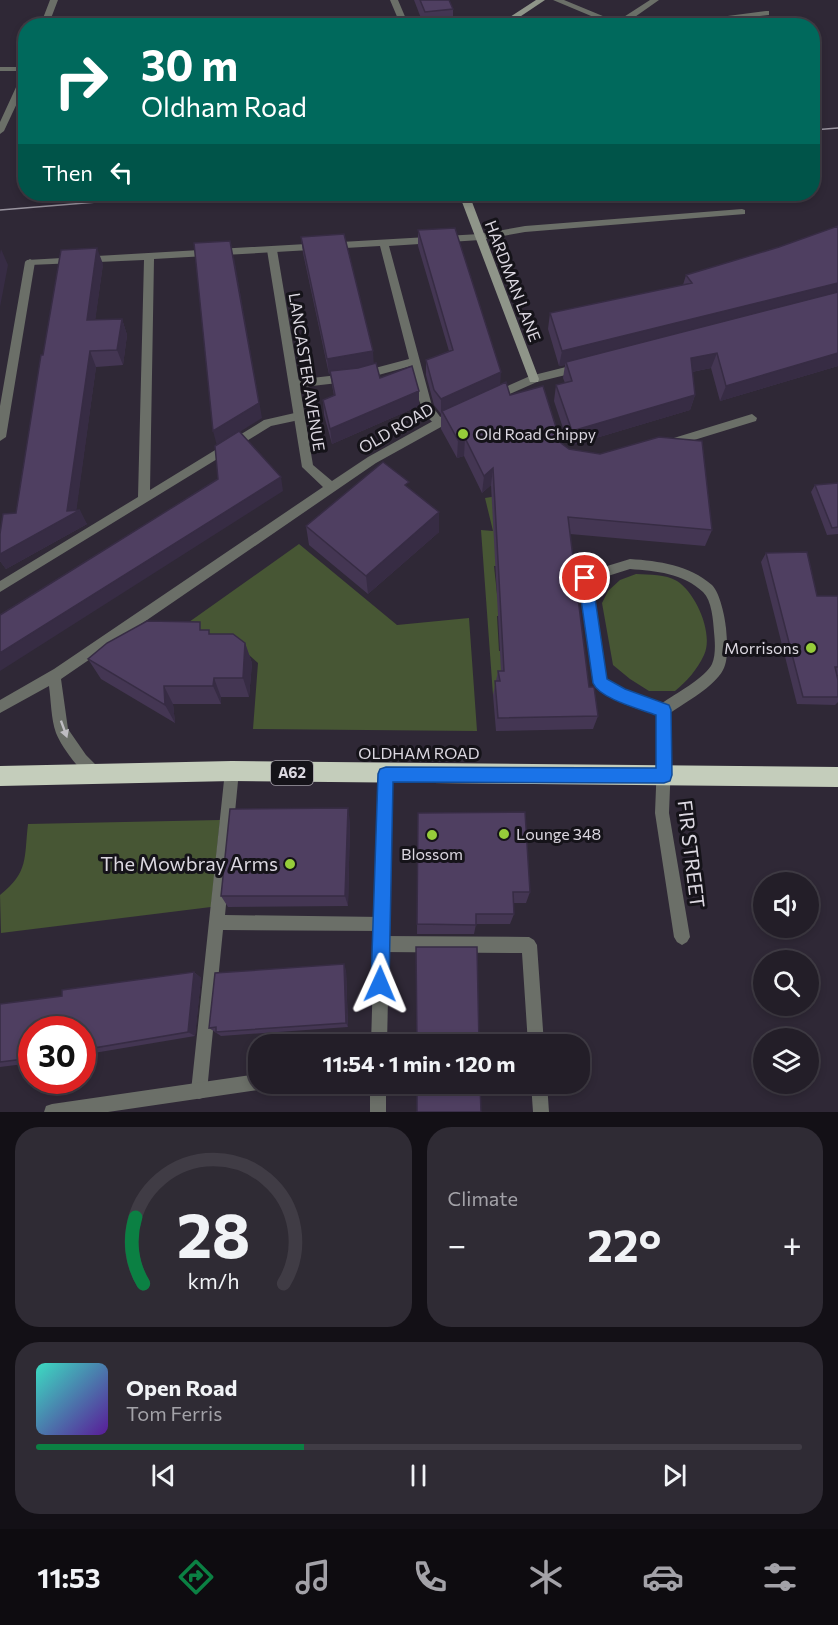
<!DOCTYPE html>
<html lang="en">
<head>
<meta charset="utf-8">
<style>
	body { margin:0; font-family:Commissioner,sans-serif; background:#2f2b34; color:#f1f3f6; height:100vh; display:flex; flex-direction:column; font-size:22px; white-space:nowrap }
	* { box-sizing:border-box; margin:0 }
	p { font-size:20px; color:#a3a2a8 }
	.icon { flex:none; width:33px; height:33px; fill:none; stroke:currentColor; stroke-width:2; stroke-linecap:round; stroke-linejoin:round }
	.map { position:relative; height:1112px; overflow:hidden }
	.details { display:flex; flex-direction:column; gap:15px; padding:15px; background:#131016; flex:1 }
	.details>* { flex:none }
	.top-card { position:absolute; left:18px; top:18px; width:802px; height:183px; border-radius:24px; box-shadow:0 3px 9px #0003,0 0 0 2px #403c45; background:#00695c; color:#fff; overflow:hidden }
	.controls { position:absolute; left:753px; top:872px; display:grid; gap:12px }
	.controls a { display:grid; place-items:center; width:66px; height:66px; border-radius:50%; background:#231e28; box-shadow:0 3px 9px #0003,0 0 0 2px #403c45; font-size:30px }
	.speed { position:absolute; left:18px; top:1016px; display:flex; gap:12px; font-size:30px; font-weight:700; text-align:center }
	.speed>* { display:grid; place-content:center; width:78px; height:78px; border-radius:50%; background:#231e28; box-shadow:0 3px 9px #0003,0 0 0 2px #403c45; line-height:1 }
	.speed .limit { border:9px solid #d22; background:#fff; color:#111 }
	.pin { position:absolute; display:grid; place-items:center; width:51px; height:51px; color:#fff; margin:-26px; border:3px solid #fff; border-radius:50%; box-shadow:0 2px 6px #0007 }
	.me { position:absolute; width:66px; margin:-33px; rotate:1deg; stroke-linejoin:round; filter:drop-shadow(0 0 4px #0008) }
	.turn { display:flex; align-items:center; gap:21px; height:126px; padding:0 24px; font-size:27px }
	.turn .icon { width:78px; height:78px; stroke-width:2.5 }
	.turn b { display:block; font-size:42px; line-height:51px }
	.then { display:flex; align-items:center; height:57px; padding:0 24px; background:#0003; gap:12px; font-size:22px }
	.big { font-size:45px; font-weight:700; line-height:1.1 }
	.details .tile { flex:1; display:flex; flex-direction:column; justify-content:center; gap:9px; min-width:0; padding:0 21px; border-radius:24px; background:#2f2b34 }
	.details .dial { align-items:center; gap:0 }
	.dial svg { height:156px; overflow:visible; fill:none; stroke:#403c45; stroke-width:7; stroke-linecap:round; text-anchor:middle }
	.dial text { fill:#f1f3f6; stroke:none }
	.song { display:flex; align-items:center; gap:18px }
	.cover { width:72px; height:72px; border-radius:9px; background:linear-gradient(135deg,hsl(170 70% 55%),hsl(270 70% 35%)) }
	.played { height:6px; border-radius:3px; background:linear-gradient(90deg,#0b8043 35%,#403c45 35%) }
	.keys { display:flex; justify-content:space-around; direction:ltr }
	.heat { display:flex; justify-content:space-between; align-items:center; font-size:33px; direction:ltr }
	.details .tiles { flex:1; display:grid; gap:15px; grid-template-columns:1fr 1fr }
	.tile:last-child { grid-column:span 2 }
	.trip { position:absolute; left:248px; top:1034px; width:342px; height:60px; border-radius:24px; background:#231e28; box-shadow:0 3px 9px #0003,0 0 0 2px #403c45; font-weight:700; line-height:60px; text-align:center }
	.menu { display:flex; height:96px; justify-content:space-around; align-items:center; background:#0e0c10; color:#a3a2a8 }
	.menu .icon { width:42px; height:42px }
	.menu .on { color:#0b8043 }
	.menu b { font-size:27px; color:#f1f3f6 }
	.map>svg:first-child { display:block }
	.green { fill:#475634 }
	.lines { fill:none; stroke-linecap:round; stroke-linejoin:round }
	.lane { fill:#6b6f68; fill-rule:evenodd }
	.street { fill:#6b6f68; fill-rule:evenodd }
	.secondary { fill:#8f9589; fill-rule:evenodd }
	.highway { fill:#c4cdbb; fill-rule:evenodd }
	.tram { stroke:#99949f; stroke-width:1.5 }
	.wall { fill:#443653 }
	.shaded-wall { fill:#372c44 }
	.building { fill:#4f3f61; stroke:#372c44; stroke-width:1.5 }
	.oneway { fill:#bfbdc2 }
	.route { fill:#1a73e8; stroke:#114b97; stroke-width:1.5 }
	.poi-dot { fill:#96cc3a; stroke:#151319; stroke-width:2 }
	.labels { text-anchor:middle; stroke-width:6; stroke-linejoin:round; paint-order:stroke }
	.shield { fill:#151319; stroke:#a09ca4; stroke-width:1.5 }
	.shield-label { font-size:15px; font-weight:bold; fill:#dbd7e0 }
	.street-label { font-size:16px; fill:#dbd7e0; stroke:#151319 }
	.poi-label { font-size:16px; fill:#dbd7e0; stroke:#151319; text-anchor:start }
	.near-street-label { font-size:20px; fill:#dbd7e0; stroke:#151319 }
	.near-poi-label { font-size:20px; fill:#dbd7e0; stroke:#151319; text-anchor:end }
</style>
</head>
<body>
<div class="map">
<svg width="838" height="1112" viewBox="0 0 838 1112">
	<rect width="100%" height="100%" fill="#2f2836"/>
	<path class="green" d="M516,493l4,73h-26l3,28h26l1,21 -27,1 2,35h29l-31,44h-4l-12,-165 12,1 -8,-33z
		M299,544l98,81 72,-7 8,113 -224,-2 5,-66 -21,-19 -55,-17z
		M636,574c14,1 29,0 41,7 19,12 37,53 27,74 -7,15 -17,26 -29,36h-26l-19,-12 -17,-14 -11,-62 6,-12 12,-11z
		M220,820l-9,87 -210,26 -1,-38c29,-23 24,-37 28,-71z"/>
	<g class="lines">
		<path class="lane" d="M650,0h9l-37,26h-6v-4z
			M742,209l3,1v4l-220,18 -45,8 -91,6 43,160 12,16 -5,4c-21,-9 -23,-41 -28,-60l-47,13 -5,-4 1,-3 49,-13 -29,-113 -226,13 -4,231 114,-70 35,-8 5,4 -5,4 -28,6 -271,166v-11l138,-84 6,-237 -114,5 -5,-3 2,-2 453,-26 45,-8z
			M347,374l5,4 -5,4 -53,6 -5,-4 5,-4z
			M752,414l5,4 -1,3 -88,27 -6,-4 2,-3z
			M232,764l5,2 2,5 -14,144 157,2 5,2 2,5 -2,5 -5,2 -159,-1 -16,161 -2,6 -6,2 -6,-2 -2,-6 34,-320 2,-5z
			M381,936l148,1 5,3 3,5 7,99h-16l-6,-91 -141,-1 -5,-3 -3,-5 3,-5z
			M531,1083h16l2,29h-16z"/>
		<path class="street" d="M50,0h8l-10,26h-8z
			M390,0h8l11,26h-8z
			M553,0h11l63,26h-12z
			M766,11h3v4l-90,11h-28z
			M0,67h26v4h-26z
			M23,72h3v12l-22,47 -4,3v-12z
			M272,247l5,3 36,215 19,16 36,-24 83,-46h8l1,3 -1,3 -83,46 -315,216 7,50 18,26 13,13 2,5 -2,5 -5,2c-13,-6 -33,-34 -38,-47 -5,-14 -5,-33 -7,-47l-49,27v-13l54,-31 269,-182 -21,-20 -35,-217z
			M30,259l5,3 -29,175 -6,4v-35l25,-144z
			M578,364l5,4 -1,3 -45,11 -41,18 -5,-4 1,-3 38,-17z
			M630,559c29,2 59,6 82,26 8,8 13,32 14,43 1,12 3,31 -3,42 -9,17 -37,32 -53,43l2,25 -3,75 21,124 -3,5 -5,3 -5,-3 -3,-5 -19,-124 3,-75 -1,-24 -42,-15 -19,-12 -17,-109 2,-4zM630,569c26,2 53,4 73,23 9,9 10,28 11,40 1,9 2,23 -2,32 -6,13 -38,31 -50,39l-38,-13 -17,-10 -15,-99z
			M386,767l5,2 2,5 -6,270h-16l8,-270 2,-5z
			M258,1074v9h8l-2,5 -6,2 -150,22h-64l2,-6 6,-2z
			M370,1083h16v29h-16z"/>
		<path class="secondary" d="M536,0h9l-39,26h-10z
			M459,194h10l70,185 -1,3h-8l-1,-3z"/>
		<path class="highway" d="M232,761l606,6v20l-606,-6 -232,5v-20z"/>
		<path class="tram" d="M813,130l25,-2
			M0,210l194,-16"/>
	</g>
	<path class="wall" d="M414,0h35l4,9v16l-29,1z
		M838,226v140l-118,35 -9,-33 -19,4 3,23 -5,15 -121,36 -15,-45 2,-16 9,-2 -2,-5 2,-13 -6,1 -11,-37 2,-16 133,-28 3,-10 93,-28z
		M418,230l82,154 10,11 51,48 8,6 143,81 -7,16 -135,-12 19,153 9,29 -5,13 -97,2 -3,-36 5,-24h3l-10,-186 -9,8 -18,-37 -7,2 -16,-29v-15l-7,-9 -8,-30v-15l23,-9 -31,-105z
		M301,237l73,127 6,14 39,28 -87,38 -8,-29 -1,-15 11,-4 -4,-22h-1l-26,-121z
		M103,264l-8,56 27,-1 5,16 -4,30 -27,2 -20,143 11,14 -81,45 -6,-8v-27l16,-21z
		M838,483v51l-11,1 -16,-43 4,-7z
		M409,489l30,43 -71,62 -59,-49 -3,-19z
		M766,553l51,43h21v79h-1l1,5v22l-3,3 -38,-1 -36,-142z
		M203,630l8,4 34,9 7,20 -3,34h-28v7h-48l2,19 -74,-44 -13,-20z
		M418,813l112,79 -4,11h-13l1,11 -4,10h-34l-2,10h-57z
		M350,821l-2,85 -120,1 -7,-11z
		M346,970l2,57 -127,9 -12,-8z
		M194,972l7,6 -6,58 -113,19v-26h-50v34l-32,4v-63l62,-8z"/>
	<path class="shaded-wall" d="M97,248l6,16 -10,72 -6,-16z
		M1,249l7,16 -8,42v-53z
		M234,257l28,161 -45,28 -4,-15z
		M838,283v14l-272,65 -1,3 -6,1 3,-15z
		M122,319l5,16 -4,30 -6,-15z
		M90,351l6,16 -20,146 4,-3 7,14 -81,45 -6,-8v-7l67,-43z
		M373,351l1,16 -45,7 -2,-15z
		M717,353l-6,15 -25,5 5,-15z
		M838,353v13l-118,35 6,-15z
		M501,372l-1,15 -58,24 -1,3v-15z
		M419,391v15l-87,38 -2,-15z
		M695,395l-5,15 -121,36 3,-15z
		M465,438l-1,18 -7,2 1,-18z
		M493,468l-2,17 -9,8 2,-17z
		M281,477l2,14 -283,180v-18z
		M439,512v20l-71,62 -2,-18z
		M245,643l7,20 -3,34 -6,-19z
		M214,678l7,19v7l-8,-18z
		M164,686l9,18 2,19 -10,-18z
		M348,808l2,13 -2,85 -3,-10z
		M344,964l2,6 2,57 -2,-4z
		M194,972l7,6 -6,58 -7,-4z"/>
	<path class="building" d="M420,0h29l4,9 -28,3z
		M838,226v57l-276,68 -12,-38 142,-30 -6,-8 93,-28z
		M455,228l46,144 -60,27 -7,-9 -8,-30 27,-10 -35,-120z
		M344,234l29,117 -46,8 -26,-122z
		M230,241l29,162 -46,28 -19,-188z
		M97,248l-10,72 35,-1 -5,31 -27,1 -23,160 13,-1 -80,44v-20l3,-20 13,-1 25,-158h2l18,-105z
		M838,292v61l-112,33 -9,-33 -26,5 4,37 -123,36 -16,-46 16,-4 -6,-19z
		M376,363l4,15 32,-12 7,25 -89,38 -7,-29 12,-5 -5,-24 28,-3z
		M506,382l4,13 33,-9 18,57 8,6 31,5 59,-17 43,4 10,89 -144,-13 21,170h5l4,29 -100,2 -3,-37h5l-2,-10h6l-11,-203 -9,8 -19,-38 -7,2 -16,-29z
		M239,431l42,46 -281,176v-38l218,-136 -3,-33z
		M383,462l26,20 -4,3 34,27 -73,64 -60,-50z
		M838,483v44l-6,1 -17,-43z
		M807,552l10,44h21v71h-3l3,13v17h-35l-37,-144z
		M147,621l53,1v8h9v4h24l12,9 -2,35h-29l-1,8h-49l1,19 -77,-46 19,-16z
		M348,808l-3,88h-124l9,-87z
		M525,812l5,80h-17l1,22h-38v11l-59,-1 1,-111z
		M416,947h61l2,97h-62z
		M344,964l2,59 -130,9v-5l-7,1 6,-55z
		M194,972l-6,60 -106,18v-21h-50v29l-32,4v-58l62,-8v-6z
		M417,1083h63l1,29h-64z"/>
	<defs><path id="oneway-solid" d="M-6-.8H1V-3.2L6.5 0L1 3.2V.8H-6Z" transform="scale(1.5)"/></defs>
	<use class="oneway" href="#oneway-solid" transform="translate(64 729) rotate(70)"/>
	<path class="route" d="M585,572l5,2 2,4 15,101 18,10 44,16 2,5 1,65 -2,6 -6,2 -271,-1 -4,202 -3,6 -6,3 -6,-3 -3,-6 7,-210 2,-5 6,-2 270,1v-53c-16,-6 -56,-16 -63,-32l-15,-105 2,-4z"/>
	<g class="poi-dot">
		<circle cx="463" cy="434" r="6"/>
		<circle cx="811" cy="648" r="6"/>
		<circle cx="504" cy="834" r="6"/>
		<circle cx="432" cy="835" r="6"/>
		<circle cx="290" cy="864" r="6"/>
	</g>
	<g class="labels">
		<rect class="shield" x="271" y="761" width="42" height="24" rx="4.5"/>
		<g class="shield-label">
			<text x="292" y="778">A62</text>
		</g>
		<g class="street-label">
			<text transform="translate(513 281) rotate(69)" y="6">HARDMAN LANE</text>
			<text transform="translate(307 372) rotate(81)" y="6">LANCASTER AVENUE</text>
			<text transform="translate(396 428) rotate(-30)" y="6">OLD ROAD</text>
			<text x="419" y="759">OLDHAM ROAD</text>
		</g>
		<g class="poi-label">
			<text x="475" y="440">Old Road Chippy</text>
			<text x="799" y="654" text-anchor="end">Morrisons</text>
			<text x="516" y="840">Lounge 348</text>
			<text x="432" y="860" text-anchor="middle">Blossom</text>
		</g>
		<g class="near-street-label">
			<text transform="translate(691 854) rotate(83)" y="7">FIR STREET</text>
		</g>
		<g class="near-poi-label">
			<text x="278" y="871">The Mowbray Arms</text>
		</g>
	</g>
</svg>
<div class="controls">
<a><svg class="icon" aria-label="sound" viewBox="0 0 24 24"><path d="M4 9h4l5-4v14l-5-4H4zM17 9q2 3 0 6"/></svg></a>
<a><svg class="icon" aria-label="search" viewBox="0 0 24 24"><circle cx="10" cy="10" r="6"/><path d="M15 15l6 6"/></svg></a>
<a><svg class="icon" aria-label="layers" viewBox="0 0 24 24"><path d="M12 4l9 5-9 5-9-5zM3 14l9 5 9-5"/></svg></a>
</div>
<div class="speed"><div class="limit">30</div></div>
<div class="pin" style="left:585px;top:578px;background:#d93025"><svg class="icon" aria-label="arrive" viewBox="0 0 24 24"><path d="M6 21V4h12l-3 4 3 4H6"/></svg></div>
<svg class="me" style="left:380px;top:984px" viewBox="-20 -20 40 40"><path d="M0-17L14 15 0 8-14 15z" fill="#1a73e8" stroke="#fff" stroke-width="4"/></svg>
<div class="trip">11:54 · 1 min · 120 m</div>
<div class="top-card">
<div class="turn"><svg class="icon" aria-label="right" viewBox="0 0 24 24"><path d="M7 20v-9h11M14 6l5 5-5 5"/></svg><div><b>30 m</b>Oldham Road</div></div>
<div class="then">Then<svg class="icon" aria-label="left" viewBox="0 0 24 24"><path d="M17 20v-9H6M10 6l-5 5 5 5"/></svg></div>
</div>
</div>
<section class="details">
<div class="tiles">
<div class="tile dial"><svg viewBox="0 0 100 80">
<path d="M14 69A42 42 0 1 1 86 69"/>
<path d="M14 69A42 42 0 0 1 10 35" stroke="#0b8043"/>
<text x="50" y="56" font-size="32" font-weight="700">28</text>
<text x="50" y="72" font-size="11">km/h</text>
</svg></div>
<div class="tile"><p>Climate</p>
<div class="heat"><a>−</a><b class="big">22°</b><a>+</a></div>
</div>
<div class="tile">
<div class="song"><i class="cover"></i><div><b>Open Road</b><p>Tom Ferris</p></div></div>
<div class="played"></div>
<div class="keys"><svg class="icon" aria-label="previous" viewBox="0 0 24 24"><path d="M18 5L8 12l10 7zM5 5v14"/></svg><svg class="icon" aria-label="pause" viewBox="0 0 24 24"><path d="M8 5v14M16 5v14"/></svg><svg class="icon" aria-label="next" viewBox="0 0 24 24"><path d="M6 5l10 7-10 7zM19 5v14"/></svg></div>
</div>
</div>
</section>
<nav class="menu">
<b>11:53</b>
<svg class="icon on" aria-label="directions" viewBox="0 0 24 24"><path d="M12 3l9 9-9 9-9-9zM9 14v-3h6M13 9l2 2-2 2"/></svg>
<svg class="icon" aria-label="music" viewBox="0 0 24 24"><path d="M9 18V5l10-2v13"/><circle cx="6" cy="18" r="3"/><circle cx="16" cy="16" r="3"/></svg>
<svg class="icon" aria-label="phone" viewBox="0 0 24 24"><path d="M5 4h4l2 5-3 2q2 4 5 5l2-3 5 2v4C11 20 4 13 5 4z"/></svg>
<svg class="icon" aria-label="climate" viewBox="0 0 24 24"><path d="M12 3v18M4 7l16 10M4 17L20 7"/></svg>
<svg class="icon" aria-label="car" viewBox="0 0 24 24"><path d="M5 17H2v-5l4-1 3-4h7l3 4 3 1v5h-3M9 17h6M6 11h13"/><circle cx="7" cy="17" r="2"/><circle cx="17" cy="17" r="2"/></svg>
<svg class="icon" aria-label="filters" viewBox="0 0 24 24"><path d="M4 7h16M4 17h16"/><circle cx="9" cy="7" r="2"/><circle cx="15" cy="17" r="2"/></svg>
</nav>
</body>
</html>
